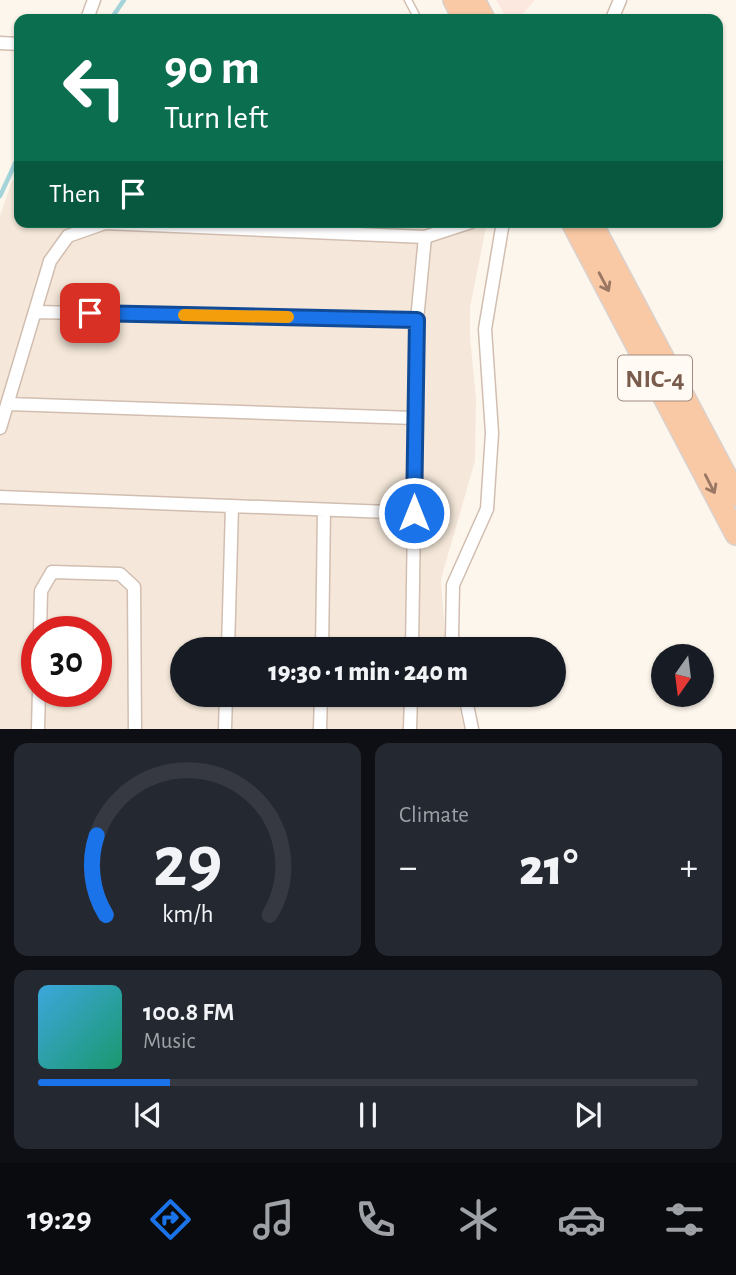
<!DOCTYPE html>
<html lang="en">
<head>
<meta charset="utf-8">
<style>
	body { margin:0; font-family:"Alegreya Sans",sans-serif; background:#242831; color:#f1f3f6; height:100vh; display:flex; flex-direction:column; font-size:26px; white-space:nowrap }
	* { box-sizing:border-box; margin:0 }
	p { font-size:23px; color:#9ea1a6 }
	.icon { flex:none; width:38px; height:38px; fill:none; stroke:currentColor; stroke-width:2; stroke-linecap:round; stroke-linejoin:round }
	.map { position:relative; height:729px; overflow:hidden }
	.drawer { display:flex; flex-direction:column; gap:14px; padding:14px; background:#0d0f14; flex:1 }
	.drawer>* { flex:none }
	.top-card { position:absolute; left:14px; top:14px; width:709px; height:214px; border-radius:14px; box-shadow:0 2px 5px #0004; background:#0b6e4f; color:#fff; overflow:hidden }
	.needle { width:46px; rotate:194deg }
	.tools { position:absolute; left:651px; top:644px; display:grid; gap:14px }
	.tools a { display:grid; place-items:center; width:63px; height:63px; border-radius:50%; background:#171b24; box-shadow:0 2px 5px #0004; font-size:35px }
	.speed { position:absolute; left:21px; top:616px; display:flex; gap:14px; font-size:35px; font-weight:700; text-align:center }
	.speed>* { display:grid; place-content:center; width:91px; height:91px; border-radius:50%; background:#171b24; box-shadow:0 2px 5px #0004; line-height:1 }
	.speed .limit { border:10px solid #d22; background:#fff; color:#111 }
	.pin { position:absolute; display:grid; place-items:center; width:60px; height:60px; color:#fff; margin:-30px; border-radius:14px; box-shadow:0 4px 10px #0006 }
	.me { position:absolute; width:77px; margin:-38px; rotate:0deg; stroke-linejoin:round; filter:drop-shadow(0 0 5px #0008) }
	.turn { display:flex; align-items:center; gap:24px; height:147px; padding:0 35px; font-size:32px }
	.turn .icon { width:91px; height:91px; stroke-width:2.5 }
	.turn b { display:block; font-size:49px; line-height:60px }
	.then { display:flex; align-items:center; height:66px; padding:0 35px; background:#0003; gap:14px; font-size:26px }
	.big { font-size:52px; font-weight:800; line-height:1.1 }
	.drawer .tile { flex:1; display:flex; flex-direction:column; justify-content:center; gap:10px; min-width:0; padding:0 24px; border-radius:14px; background:#242831 }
	.drawer .dial { align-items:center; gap:0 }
	.dial svg { height:182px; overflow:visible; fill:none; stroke:#363941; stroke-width:7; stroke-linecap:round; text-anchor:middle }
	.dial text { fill:#f1f3f6; stroke:none }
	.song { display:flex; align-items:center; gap:21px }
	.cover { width:84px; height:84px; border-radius:10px; background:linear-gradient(135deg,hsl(200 70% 55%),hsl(160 70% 35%)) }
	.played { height:7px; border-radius:4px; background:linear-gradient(90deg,#1a73e8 20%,#363941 20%) }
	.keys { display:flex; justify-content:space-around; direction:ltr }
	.heat { display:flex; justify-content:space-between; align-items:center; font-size:38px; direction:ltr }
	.drawer .tiles { flex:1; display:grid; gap:14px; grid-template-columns:1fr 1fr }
	.tile:last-child { grid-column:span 2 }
	.trip { position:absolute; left:170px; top:637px; width:396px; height:70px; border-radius:35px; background:#171b24; box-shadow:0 2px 5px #0004; font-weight:800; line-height:70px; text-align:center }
	.dock { display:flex; height:112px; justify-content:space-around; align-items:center; background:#090b0e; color:#9ea1a6 }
	.dock .icon { width:49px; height:49px }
	.dock .on { color:#1a73e8 }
	.dock b { font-size:32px; color:#f1f3f6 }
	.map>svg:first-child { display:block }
	.residential { fill:#f5e8da; fill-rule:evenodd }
	.commercial { fill:#fde8e0 }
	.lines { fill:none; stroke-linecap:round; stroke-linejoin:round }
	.stream { stroke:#a5d3da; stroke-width:4.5 }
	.service-casing { stroke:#d1beb0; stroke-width:9 }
	.minor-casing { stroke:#d1beb0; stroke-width:15 }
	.trunk-casing { stroke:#dad1cd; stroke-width:24 }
	.service { stroke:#fff; stroke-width:6 }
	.minor { stroke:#fff; stroke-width:12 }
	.trunk { stroke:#f9c8a4; stroke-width:21 }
	.oneway { stroke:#9a7763 }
	.route-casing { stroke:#114b97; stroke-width:18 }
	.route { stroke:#1a73e8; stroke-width:12 }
	.slow { stroke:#f59e0b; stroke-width:12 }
	.labels { text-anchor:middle; stroke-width:5; stroke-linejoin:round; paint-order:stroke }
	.shield { fill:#fffaf3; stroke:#a28b7f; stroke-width:2 }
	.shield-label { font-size:26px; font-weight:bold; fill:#7a5c4d }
</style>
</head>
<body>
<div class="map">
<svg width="736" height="729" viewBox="0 0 736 729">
	<rect width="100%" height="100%" fill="#fdf6ec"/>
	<path class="residential" d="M19,180v42h454l3,3 11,-3 -17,85v30l6,62 -1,62 -34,118 5,70h-264v46h275l7,34h-464v-513l12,-35zM37,632h59v59h-59z"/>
	<path class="commercial" d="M496,0h39l-17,19h-11z"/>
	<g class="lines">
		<path class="stream" d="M111,19l13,-19
			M0,196l19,-41"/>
		<g class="service-casing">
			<path id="service" d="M408,0l10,19"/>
		</g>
		<g class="minor-casing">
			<path id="minor" d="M87,19l7,-19
				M612,19l8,-19
				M0,43l19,1
				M35,312l382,8
				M8,404l406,14
				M0,428l50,-167 18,-25 37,-13 320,14 46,-15
				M0,497l414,16
				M40,632l1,-41 11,-19 68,2 14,13 1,142
				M228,649l4,-143
				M322,649l2,-139
				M412,649l5,-329 8,-83
				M455,649l-3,-12 1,-52 34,-76 5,-76 -7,-104 18,-107
				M465,695l7,34
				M38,729l1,-38
				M225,729l1,-34
				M320,729l1,-34
				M410,729l1,-34"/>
		</g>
		<g class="trunk-casing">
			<path id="trunk" d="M454,0l10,19
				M474,0l10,19
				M572,222l164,312
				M591,222l145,273"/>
		</g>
		<use href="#service" class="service"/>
		<use href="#minor" class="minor"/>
		<use href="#trunk" class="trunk"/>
	</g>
	<defs><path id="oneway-shaft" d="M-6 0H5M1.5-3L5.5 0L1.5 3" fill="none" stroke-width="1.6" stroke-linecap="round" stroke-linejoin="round" transform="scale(1.75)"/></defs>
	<g class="oneway">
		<use href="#oneway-shaft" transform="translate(604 282) rotate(62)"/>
		<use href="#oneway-shaft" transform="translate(710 484) rotate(63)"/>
	</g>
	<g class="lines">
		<g class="route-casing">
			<path id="route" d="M90,313l327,7 -3,193"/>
		</g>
		<use href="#route" class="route"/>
		<path class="slow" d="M184,315l104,2"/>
	</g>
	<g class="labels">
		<rect class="shield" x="618" y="355.5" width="74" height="45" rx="5"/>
		<g class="shield-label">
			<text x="655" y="387">NIC-4</text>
		</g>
	</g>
</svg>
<div class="tools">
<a><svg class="needle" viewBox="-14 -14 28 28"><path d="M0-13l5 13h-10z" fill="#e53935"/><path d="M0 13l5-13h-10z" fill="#9ea1a6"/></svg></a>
</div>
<div class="speed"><div class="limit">30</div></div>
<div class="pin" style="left:90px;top:313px;background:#d93025"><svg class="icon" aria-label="arrive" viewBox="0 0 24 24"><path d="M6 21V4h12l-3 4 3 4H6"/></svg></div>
<svg class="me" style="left:414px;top:513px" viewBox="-20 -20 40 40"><circle r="17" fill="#1a73e8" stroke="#fff" stroke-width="3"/><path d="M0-11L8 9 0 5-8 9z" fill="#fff"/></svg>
<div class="trip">19:30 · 1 min · 240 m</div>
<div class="top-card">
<div class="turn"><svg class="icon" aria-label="left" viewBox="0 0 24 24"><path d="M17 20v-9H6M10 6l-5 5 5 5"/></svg><div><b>90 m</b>Turn left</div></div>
<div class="then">Then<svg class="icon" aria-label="arrive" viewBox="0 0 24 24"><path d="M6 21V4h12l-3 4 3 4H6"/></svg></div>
</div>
</div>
<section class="drawer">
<div class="tiles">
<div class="tile dial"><svg viewBox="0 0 100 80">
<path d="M14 69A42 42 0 1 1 86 69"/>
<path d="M14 69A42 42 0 0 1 10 34" stroke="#1a73e8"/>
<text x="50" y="56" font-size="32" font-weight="700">29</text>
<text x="50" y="72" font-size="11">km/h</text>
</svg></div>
<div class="tile"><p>Climate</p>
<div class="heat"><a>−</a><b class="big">21°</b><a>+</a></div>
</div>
<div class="tile">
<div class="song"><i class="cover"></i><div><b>100.8 FM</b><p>Music</p></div></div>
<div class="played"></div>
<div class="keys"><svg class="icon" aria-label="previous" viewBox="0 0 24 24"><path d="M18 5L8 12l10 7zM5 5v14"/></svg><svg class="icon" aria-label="pause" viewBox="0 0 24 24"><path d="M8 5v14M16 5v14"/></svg><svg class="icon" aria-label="next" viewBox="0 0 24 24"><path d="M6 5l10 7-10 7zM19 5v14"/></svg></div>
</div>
</div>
</section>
<nav class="dock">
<b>19:29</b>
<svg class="icon on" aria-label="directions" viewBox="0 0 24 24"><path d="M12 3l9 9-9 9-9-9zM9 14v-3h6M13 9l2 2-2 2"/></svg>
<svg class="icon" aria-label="music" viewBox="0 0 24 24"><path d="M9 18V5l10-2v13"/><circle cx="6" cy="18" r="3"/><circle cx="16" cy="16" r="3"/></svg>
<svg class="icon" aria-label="phone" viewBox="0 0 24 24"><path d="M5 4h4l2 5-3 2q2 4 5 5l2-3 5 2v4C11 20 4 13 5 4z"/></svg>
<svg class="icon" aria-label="climate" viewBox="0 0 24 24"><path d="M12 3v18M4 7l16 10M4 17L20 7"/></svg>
<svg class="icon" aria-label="car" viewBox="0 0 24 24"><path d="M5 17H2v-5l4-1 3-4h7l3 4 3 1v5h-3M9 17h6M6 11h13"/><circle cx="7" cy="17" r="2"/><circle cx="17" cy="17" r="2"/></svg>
<svg class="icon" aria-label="filters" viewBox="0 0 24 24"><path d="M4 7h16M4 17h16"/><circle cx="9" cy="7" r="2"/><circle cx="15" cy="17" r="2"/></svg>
</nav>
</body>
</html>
